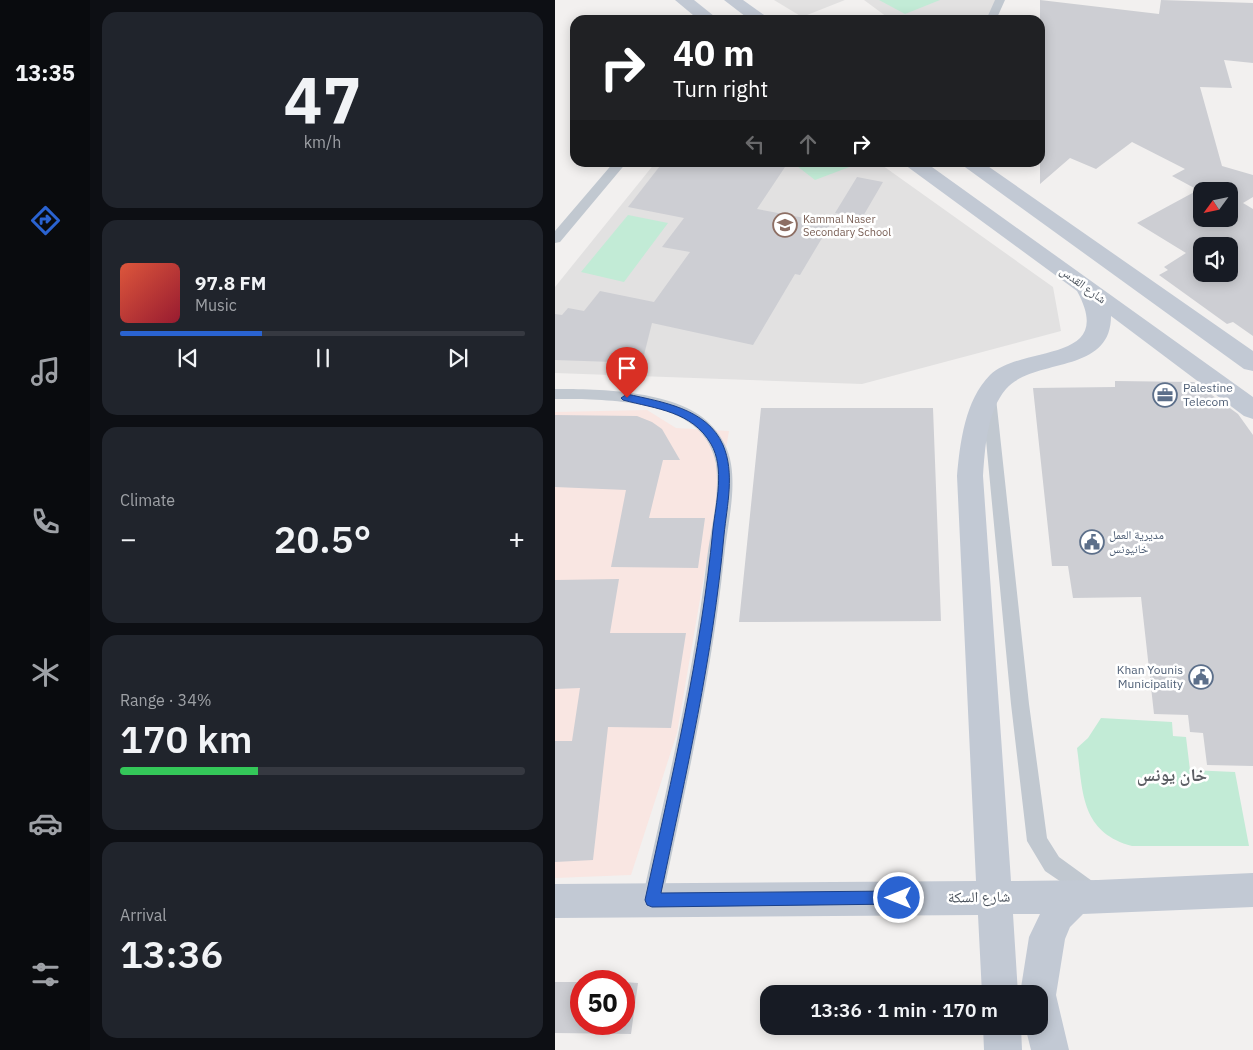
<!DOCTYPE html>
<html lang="en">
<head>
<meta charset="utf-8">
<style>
	body { margin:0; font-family:"IBM Plex Sans","Noto Naskh Arabic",sans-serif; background:#20242c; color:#f1f3f6; height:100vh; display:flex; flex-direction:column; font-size:19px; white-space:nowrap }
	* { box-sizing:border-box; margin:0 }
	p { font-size:16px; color:#9ea1a6 }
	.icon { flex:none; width:28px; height:28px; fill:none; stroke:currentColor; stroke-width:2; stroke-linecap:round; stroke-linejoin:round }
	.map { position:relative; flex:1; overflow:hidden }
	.side { display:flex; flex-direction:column; gap:12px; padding:12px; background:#0d0f14; width:465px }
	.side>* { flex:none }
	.hud { position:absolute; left:15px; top:15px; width:475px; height:152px; border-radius:15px; box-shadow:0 2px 12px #0003; background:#202124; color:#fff; overflow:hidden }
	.needle { width:32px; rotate:237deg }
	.buttons { position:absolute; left:638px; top:182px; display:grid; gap:10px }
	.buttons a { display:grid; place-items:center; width:45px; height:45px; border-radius:10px; background:#171b24; box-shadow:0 2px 12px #0003; font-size:25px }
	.speed { position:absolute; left:15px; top:970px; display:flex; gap:10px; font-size:25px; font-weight:700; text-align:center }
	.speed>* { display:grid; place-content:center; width:65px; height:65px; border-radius:50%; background:#171b24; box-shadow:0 2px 12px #0003; line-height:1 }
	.speed .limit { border:8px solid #d22; background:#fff; color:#111 }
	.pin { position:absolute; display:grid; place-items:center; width:42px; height:42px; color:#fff; margin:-51px -21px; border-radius:50% 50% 50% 0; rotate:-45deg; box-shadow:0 0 5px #0007 }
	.pin .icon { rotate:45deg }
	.me { position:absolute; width:55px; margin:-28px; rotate:270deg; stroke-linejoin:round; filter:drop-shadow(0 0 4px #0008) }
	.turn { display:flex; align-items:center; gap:18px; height:105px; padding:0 20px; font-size:22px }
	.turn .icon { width:65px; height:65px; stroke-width:2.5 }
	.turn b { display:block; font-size:35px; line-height:42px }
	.lanes { display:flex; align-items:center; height:48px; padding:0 20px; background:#0003; justify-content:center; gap:25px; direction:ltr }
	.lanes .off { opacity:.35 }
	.big { font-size:38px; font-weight:600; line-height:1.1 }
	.side .tile { flex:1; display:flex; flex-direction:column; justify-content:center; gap:8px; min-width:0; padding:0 18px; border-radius:15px; background:#20242c }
	.side .dial { align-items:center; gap:0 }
	.dial b { font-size:65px; line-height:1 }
	.song { display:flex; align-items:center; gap:15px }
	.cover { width:60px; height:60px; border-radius:8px; background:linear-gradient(135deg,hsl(10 70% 55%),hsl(350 70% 35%)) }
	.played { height:5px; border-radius:2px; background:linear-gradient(90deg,#2a63d1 35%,#363941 35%) }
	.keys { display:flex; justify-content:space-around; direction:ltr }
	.heat { display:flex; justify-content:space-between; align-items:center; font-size:28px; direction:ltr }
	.charge { height:8px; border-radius:4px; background:linear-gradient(90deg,#34c759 34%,#363941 0) }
	.trip { position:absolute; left:205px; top:985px; width:288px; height:50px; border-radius:15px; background:#171b24; box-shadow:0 2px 12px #0003; font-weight:600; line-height:50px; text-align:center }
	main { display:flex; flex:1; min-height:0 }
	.tabs { display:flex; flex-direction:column; width:90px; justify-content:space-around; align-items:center; background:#090b0e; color:#9ea1a6 }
	.tabs .icon { width:35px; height:35px }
	.tabs .active { color:#2a63d1 }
	.tabs b { font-size:22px; color:#f1f3f6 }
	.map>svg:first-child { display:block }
	.education { fill:#e2e1e1 }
	.medical { fill:#f9e6e2 }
	.green { fill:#c2ebd6 }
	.building { fill:#cdced3; fill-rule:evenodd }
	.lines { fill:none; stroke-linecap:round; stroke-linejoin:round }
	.service { fill:#c1c8d0; fill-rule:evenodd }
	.secondary { fill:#c2c9d4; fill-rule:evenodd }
	.route { fill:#2a63d1; stroke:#1b4088 }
	.labels { text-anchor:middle; stroke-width:5; stroke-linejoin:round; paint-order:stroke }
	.far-education-label { font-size:11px; fill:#785e54; stroke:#fff; text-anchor:start }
	.street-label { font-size:12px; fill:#49515b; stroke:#fff }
	.service-label { font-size:12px; fill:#4e5e75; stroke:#fff; text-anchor:start }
	.near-street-label { font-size:15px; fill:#49515b; stroke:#fff }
	.district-label { font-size:18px; font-weight:bold; fill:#5c5f64; stroke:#fff }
</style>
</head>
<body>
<main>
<nav class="tabs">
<b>13:35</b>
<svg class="icon active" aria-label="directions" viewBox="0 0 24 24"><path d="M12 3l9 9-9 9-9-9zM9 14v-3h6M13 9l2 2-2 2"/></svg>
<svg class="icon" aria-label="music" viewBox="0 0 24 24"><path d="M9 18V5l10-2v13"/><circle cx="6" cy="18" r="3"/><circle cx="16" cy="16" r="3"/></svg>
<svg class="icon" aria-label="phone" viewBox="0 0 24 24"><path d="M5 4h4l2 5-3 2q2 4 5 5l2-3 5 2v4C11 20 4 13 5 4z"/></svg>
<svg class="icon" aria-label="climate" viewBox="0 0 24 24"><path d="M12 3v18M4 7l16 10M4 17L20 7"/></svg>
<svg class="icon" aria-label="car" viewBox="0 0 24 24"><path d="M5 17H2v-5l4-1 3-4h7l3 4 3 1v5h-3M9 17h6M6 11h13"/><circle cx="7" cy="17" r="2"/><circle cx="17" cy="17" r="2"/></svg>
<svg class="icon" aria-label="filters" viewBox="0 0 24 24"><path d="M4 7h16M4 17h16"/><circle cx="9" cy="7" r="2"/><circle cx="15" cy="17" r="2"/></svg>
</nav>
<section class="side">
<div class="tile dial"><b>47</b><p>km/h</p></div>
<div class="tile">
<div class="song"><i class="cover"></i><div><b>97.8 FM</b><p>Music</p></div></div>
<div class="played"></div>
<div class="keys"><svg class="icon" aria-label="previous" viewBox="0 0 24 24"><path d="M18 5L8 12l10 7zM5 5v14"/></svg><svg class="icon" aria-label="pause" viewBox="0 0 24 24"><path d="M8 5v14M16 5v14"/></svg><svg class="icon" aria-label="next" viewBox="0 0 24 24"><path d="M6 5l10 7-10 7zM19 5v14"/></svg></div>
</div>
<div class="tile"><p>Climate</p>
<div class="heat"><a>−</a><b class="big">20.5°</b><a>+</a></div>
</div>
<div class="tile"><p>Range · 34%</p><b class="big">170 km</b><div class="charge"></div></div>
<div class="tile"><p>Arrival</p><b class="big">13:36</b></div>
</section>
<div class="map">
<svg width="698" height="1050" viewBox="0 0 698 1050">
	<rect width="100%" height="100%" fill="#f2f0ef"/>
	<path class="education" d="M219,0h71l-43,17z
		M309,0h137l-10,20h-113l9,-3z
		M100,163h224l174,124 8,44 -199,53 -307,-11v-86z"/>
	<path class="medical" d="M92,410l29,18 53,3 -52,302 -46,142 -76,3v-466z"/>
	<path class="green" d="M324,0h61l-35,14z
		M305,163l-45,17 -22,-17 67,-1z
		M73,215l40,8 -44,59 -43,-10z
		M546,718l71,4 1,14 13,1 4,33 45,2 14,74h-117c-52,-14 -49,-55 -55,-98l11,-10z"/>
	<path class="building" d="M485,0l119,14 2,-14 92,3v60l-29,-3 8,28 -32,-1 22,79 31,9v22l-10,6 10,6v127l-20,-14 -6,2 -68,-49 9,-5 -4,-3 22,-14 -49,-30 61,-33 -26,-14 13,-7 -53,-27 -36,27 -26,-11 -30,26zM646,191h28v28h-28zM646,246h28v28h-28z
		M108,162h68l21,5 3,-5h3l27,5 -28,42 74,14 -31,52 -5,-1 -42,71 -101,-22 -10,40 -87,-3v-46l7,1 6,-7 16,3 16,-20 54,11 36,-50 -28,-5 22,-29 -56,-11z
		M302,177l26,5 -21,36 -27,-5z
		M560,381l79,1 44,32 15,21v331l-46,-1 -4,-32 -13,-1 -2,-17 -34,-1 -13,-117 -68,1 -5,-32h-16l-19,-178 82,-1z
		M206,408h172l8,213 -202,1z
		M0,415l82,1 15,6 10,7 18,31h-17l-14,58h56l-7,50 -87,-1 15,-77 -71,-3z
		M64,579l-9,54h76l-15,95 -63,-1 -15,133 -38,2v-121h17l8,-53 -25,1v-109z
		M0,982h26v42h43v-42l14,1 -7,51 -76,-1z"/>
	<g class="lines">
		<path class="service" d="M440,0h10l-9,20h-10z
			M59,162h13l-67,80 -5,1v-12z
			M0,389c44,0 127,1 158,38 9,10 16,23 18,37 5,30 -4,63 -7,94 -12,115 -38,228 -62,342l-3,7 -7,3 -7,-3 -3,-7c25,-113 52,-226 65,-342 4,-30 13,-63 9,-94 -2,-11 -7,-22 -14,-30 -29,-35 -105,-35 -147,-35z
			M434,393l7,5 33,306 18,134 12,19 40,29 3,7 -3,7 -7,3 -47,-32 -18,-30 -16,-137 -29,-306z"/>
		<path class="secondary" d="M120,0h19l25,20h-20z
			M169,0h19l28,20h-21z
			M346,162h24l328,235v22l-9,-3 -133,-100c0,59 -77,41 -105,73 -19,22 -21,59 -23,87l28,405 87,-1 155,-7v34l-170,7 -13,13 -5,12 -9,56 13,55h-38l-6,-24h14v-32h-19l9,-57 11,-23h-27l5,80h-36l-4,-79 -423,3v-34l421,-3 -19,-405c3,-33 8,-76 33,-101 33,-31 127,-11 87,-84z
			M403,162h24l271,189v20l-9,-2z
			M428,1026h38l1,24h-38z"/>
	</g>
	<path class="route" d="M72,394c34,8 80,14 96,51 12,28 4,60 1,90 -11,121 -38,239 -63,358l238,-2 5,2 2,5 -2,4 -5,2 -247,3 -5,-2 -2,-5c27,-123 56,-246 68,-371 3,-26 12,-61 -2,-85 -19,-33 -55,-35 -88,-44l-2,-2z"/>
	<defs>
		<g id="school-ring" transform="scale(1.25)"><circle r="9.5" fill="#fff" stroke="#8d6e63" stroke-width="1.5"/><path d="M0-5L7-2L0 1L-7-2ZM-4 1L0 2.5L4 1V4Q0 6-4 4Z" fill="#8d6e63"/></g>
		<g id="office-ring" transform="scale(1.25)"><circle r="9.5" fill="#fff" stroke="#5c6f8a" stroke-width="1.5"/><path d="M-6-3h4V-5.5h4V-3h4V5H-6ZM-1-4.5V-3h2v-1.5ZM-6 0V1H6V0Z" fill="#5c6f8a"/></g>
		<g id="civic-ring" transform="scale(1.25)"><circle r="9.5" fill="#fff" stroke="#5c6f8a" stroke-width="1.5"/><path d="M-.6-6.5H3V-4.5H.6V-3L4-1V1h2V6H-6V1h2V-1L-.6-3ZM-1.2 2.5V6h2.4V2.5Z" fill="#5c6f8a"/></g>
	</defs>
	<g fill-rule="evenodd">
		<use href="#school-ring" x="230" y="225"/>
		<use href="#office-ring" x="610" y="395"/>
		<use href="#civic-ring" x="537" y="542"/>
		<use href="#civic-ring" x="646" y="677"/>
	</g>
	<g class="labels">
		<g class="far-education-label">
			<text x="248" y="223">Kammal Naser<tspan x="248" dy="13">Secondary School</tspan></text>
		</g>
		<g class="street-label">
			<text transform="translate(528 285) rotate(36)" y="4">شارع القدس</text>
		</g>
		<g class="service-label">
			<text x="628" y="392">Palestine<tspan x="628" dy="14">Telecom</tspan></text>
			<text x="554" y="539">مديرية العمل<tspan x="554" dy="14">خانيونس</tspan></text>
			<text x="628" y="674" text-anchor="end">Khan Younis<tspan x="628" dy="14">Municipality</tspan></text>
		</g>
		<g class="near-street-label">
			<text transform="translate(424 897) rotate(-1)" y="5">شارع السكة</text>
		</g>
		<g class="district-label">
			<text x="617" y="781">خان يونس</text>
		</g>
	</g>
</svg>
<div class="buttons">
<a><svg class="needle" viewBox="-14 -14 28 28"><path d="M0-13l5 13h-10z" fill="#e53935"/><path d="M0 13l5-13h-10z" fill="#9ea1a6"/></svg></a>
<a><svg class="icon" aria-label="sound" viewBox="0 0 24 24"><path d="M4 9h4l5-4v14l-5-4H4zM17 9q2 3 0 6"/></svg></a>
</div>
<div class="speed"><div class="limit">50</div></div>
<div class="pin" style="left:72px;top:398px;background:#d93025"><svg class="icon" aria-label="arrive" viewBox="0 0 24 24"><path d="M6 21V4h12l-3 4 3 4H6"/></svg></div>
<svg class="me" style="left:344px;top:898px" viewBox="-20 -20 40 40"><circle r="17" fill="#2a63d1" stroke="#fff" stroke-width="3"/><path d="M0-11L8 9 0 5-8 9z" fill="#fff"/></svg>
<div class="trip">13:36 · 1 min · 170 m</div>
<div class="hud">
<div class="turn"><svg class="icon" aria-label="right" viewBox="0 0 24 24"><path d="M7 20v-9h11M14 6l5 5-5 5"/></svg><div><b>40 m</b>Turn right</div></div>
<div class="lanes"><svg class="icon off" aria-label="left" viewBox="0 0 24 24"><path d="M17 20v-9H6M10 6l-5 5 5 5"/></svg><svg class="icon off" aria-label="ahead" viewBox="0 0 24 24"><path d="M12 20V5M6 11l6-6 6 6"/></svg><svg class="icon" aria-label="right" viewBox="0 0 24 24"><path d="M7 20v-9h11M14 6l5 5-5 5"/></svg></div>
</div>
</div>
</main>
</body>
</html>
